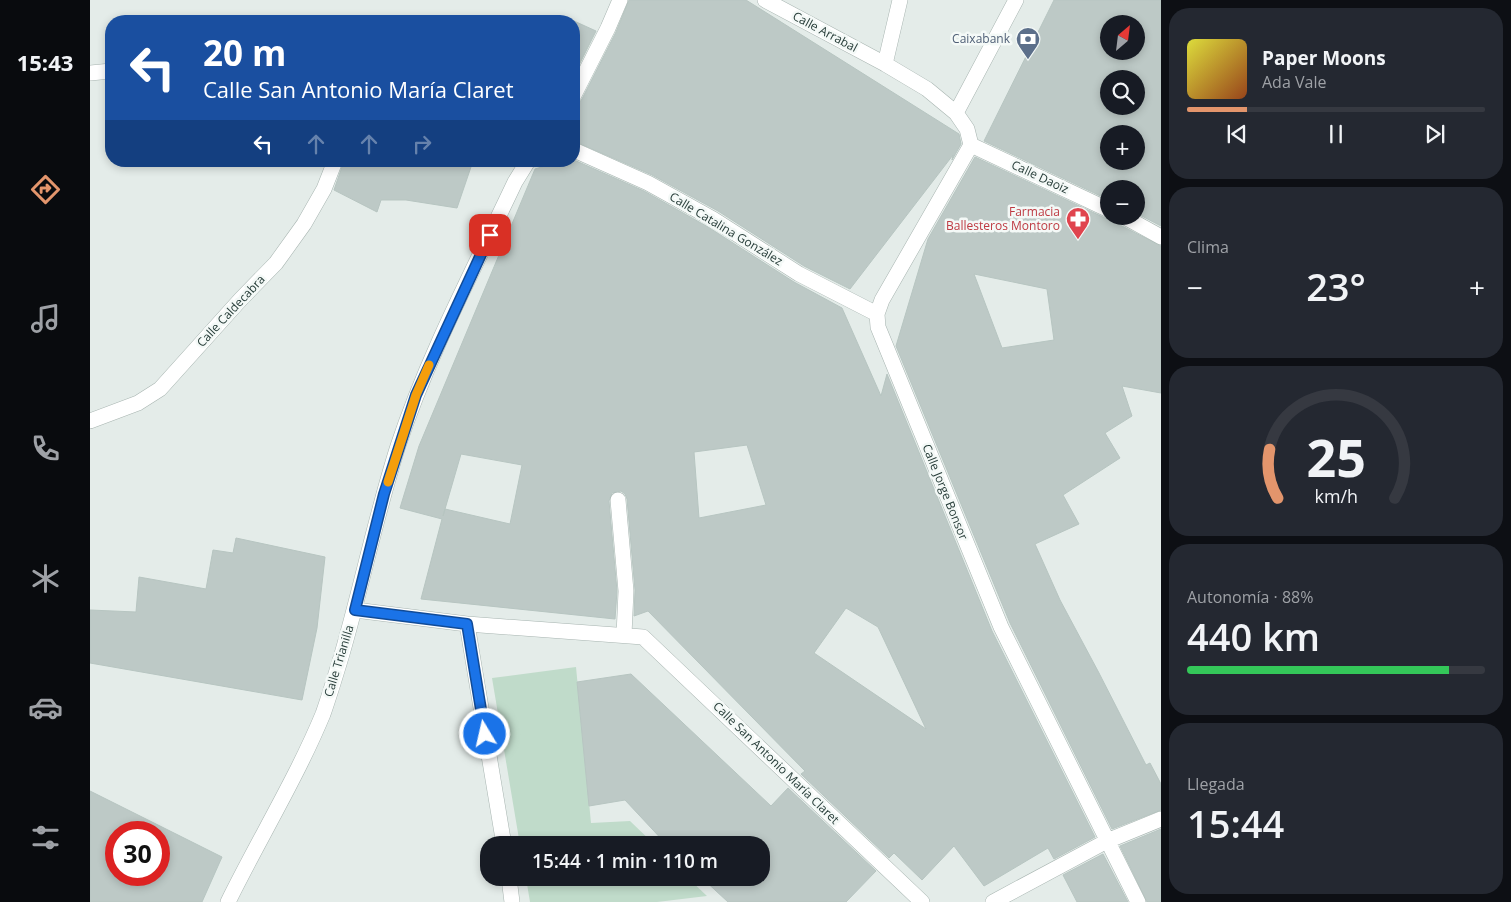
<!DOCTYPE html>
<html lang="es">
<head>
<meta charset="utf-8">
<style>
	body { margin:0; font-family:"Open Sans",sans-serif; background:#242831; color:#f1f3f6; height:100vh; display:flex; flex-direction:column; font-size:19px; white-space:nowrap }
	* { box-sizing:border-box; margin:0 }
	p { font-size:16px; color:#9ea1a6 }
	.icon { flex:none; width:28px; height:28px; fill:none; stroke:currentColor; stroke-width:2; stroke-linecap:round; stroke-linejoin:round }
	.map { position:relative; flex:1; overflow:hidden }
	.drawer { display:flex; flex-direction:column; gap:8px; padding:8px; background:#0d0f14; width:350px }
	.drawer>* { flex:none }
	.guide { position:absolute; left:15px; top:15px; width:475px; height:152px; border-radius:20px; box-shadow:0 2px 8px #0003; background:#1a4fa0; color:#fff; overflow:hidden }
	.needle { width:32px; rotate:28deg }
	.tools { position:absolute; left:1010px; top:15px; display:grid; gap:10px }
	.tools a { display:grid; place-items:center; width:45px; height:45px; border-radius:50%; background:#171b24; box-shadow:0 2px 8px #0003; font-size:25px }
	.speed { position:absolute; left:15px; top:821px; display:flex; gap:10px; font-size:25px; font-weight:700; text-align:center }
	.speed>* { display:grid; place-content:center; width:65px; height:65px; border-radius:50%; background:#171b24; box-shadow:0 2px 8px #0003; line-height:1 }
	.speed .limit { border:8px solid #d22; background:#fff; color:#111 }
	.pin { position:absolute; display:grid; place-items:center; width:42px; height:42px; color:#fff; margin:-21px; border-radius:10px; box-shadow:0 2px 8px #0006 }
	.me { position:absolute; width:55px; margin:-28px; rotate:351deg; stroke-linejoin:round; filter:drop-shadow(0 0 4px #0008) }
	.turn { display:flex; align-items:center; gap:18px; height:105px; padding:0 15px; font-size:22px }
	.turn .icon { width:65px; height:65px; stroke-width:2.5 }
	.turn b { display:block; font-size:35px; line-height:42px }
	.lanes { display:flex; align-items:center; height:48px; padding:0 15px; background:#0003; justify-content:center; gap:25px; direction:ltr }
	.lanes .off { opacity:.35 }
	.big { font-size:38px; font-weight:600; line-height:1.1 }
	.drawer .widget { flex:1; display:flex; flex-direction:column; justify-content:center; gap:8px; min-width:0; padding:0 18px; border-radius:20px; background:#242831 }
	.drawer .dial { align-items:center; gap:0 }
	.dial svg { height:130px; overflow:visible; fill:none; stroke:#363941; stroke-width:7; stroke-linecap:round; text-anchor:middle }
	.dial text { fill:#f1f3f6; stroke:none }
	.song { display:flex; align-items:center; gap:15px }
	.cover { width:60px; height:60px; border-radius:8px; background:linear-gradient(135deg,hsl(60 70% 55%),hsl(20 70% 35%)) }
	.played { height:5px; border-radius:2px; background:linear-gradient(90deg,#e3956c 20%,#363941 20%) }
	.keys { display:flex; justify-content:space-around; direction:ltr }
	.heat { display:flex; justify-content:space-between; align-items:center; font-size:28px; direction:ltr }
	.charge { height:8px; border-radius:4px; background:linear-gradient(90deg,#34c759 88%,#363941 0) }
	.trip { position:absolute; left:390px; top:836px; width:290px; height:50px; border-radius:20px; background:#171b24; box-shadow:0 2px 8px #0003; font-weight:600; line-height:50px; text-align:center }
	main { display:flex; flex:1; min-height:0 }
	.tab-bar { display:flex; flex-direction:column; width:90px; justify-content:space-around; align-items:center; background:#090b0e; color:#9ea1a6 }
	.tab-bar .icon { width:35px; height:35px }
	.tab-bar .on { color:#e3956c }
	.tab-bar b { font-size:22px; color:#f1f3f6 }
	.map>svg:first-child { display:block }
	.green { fill:#c0dbca }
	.building { fill:#bdc9c6; stroke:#b7c5c1; fill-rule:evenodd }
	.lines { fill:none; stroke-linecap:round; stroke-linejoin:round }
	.street-casing { stroke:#a7b4b0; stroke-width:16 }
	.street { stroke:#fff; stroke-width:15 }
	.route-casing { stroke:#114b97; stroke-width:12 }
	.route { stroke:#1a73e8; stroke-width:9 }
	.slow { stroke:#f59e0b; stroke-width:9 }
	.labels { text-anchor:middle; stroke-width:5; stroke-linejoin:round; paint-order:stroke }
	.street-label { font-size:12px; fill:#263c38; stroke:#f4f9f7 }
	.service-label { font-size:12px; fill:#4e5e75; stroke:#f4f9f7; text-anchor:end }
	.health-label { font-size:12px; fill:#be3a42; stroke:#f4f9f7; text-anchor:end }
</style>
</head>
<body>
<main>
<nav class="tab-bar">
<b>15:43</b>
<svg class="icon on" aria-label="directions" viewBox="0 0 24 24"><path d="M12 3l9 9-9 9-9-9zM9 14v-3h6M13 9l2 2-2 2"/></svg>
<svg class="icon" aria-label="music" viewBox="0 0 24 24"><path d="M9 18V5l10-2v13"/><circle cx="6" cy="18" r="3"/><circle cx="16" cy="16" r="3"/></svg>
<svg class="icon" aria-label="phone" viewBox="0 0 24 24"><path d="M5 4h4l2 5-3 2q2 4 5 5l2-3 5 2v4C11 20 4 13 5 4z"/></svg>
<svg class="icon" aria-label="climate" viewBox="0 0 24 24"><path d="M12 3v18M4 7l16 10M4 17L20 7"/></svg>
<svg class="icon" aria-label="car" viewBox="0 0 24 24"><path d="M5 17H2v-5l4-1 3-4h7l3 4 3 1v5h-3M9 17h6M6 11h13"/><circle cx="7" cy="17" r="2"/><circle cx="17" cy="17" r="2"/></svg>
<svg class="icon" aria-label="filters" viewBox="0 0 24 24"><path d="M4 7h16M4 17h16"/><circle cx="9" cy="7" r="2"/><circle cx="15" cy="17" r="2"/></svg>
</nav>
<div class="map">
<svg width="1071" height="902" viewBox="0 0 1071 902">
	<rect width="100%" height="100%" fill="#e4ece9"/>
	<path class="green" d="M486,667l15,156 39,-2 25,24h-135l-28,-167z
		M436,878h162l19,18 -50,6h-127z"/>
	<path class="building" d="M539,0h117l213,134 2,10 -9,16 1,-5 -103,134 -46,-23 -86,-55 -66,-36 -78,-34v-37l5,-1 3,-4 34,-67z
		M964,0h107v226l-25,-13v-24h-27v11l-125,-59zM1019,24h27v27h-27zM1019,79h27v27h-27zM1019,134h27v27h-27z
		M484,21l22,10 -22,44z
		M885,157l130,61h9l4,6 43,22v147l-39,-7 10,30 -27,17 15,25 -57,37 16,29 -44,20 25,56 39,73 47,92 4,-2 11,21v26l-49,19 -102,-206 -114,-277 32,-107zM884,274l73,15 7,51 -52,8z
		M484,160l70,31 64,36 86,55 48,26 39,88 6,-22 105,257 103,206 -41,22 -6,-11 -64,38 -30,-40 -32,34 -28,-27 -5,5 -88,-84 4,-3 -157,-160 -14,5 1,-26 -8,-91 -2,-5 -4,-3 -9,2 -3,8 8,90 -2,28 -194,-20 21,-80 -42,-11 19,-62 116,-277 27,-8zM657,445l19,60 -67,13 -5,-66zM371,454l61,11 -12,59 -65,-15 -2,7zM756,608l32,19 48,102 -112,-76z
		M254,161h129l-16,47 -51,-8h-25l-4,12 -43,-22z
		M146,538l89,19 -8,71 -15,72 -212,-37v-53l46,2 3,-35 67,12 7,-39 20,3z
		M541,674l140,132 17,-18 88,83 -30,31h-118l-26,-24h59v-33h-94l-42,-45 -36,6 -12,-124z
		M0,791l132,66 -20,45h-112zM26,832h43v43h-43z
		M1071,829v73h-14l-27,-56z
		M1013,854l25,48h-51l-14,-27z"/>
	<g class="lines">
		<g class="street-casing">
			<path id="street" d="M675,0l120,64 42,25 29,24 11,16 4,16
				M795,64l15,-64
				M0,73l21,-2
				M484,95l34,-67 12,-28
				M866,113l60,-113
				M881,145l-89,155 -5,14 1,13 123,300 137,275
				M881,145l138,65
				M484,150l74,33 65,36 86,55 78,40
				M1033,216l38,21
				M0,421l48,-18 22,-14 80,-89 36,-37 28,-39 20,-35 11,-28
				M528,500l8,91 -2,44
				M265,610l112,14 176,13 279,265
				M377,624l37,221
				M419,878l3,24
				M138,902c31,-63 68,-123 95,-188 7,-20 13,-40 19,-60 20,-69 34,-139 56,-208 30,-91 76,-177 117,-264l13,-21
				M903,902l114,-61 54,-22"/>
		</g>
		<use href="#street" class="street"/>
	</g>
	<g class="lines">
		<g class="route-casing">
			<path id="route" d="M395,734l-18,-110 -112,-14 29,-116 32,-99 74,-160"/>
		</g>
		<use href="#route" class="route"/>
		<path class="slow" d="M298,482l28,-87 13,-30"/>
	</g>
	<defs>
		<g id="bank-pin" transform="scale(1.25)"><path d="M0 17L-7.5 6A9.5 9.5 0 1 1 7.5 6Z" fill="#5c6f8a" stroke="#f4f9f7"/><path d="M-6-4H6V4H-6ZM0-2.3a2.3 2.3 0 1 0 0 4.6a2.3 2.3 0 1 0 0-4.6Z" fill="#fff"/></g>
		<g id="pharmacy-pin" transform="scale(1.25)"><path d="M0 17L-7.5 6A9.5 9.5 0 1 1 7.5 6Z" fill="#e0444e" stroke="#f4f9f7"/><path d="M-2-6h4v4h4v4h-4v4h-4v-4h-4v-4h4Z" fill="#fff"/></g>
	</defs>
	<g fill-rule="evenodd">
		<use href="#bank-pin" x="938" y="39"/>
		<use href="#pharmacy-pin" x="988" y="219"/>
	</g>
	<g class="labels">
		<g class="street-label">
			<text transform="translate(735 32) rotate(28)" y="4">Calle Arrabal</text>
			<text transform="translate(950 177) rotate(25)" y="4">Calle Daoiz</text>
			<text transform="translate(636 229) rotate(31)" y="4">Calle Catalina González</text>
			<text transform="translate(141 311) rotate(-47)" y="4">Calle Caldecabra</text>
			<text transform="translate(855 492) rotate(68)" y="4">Calle Jorge Bonsor</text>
			<text transform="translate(249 661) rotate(-73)" y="4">Calle Trianilla</text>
			<text transform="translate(686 763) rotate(44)" y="4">Calle San Antonio María Claret</text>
		</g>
		<g class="service-label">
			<text x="920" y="43">Caixabank</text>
		</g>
		<g class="health-label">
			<text x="970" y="216">Farmacia<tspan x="970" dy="14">Ballesteros Montoro</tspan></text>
		</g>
	</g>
</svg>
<div class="tools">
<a><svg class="needle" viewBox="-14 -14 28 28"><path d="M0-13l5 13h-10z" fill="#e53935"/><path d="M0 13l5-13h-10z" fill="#9ea1a6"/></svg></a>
<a><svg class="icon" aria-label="search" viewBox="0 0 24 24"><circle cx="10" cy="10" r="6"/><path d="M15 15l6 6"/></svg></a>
<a>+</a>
<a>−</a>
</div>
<div class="speed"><div class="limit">30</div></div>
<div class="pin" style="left:400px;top:235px;background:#d93025"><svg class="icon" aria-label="arrive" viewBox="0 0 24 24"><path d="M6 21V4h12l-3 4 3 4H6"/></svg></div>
<svg class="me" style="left:395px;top:734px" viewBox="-20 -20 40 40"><circle r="17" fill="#1a73e8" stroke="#fff" stroke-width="3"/><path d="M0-11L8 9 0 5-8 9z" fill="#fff"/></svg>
<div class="trip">15:44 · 1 min · 110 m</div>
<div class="guide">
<div class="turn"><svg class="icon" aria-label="left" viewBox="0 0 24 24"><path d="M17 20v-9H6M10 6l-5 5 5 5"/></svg><div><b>20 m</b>Calle San Antonio María Claret</div></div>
<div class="lanes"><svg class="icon" aria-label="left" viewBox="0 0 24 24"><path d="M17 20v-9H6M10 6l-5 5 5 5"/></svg><svg class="icon off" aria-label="ahead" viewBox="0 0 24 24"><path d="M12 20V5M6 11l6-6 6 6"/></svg><svg class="icon off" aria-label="ahead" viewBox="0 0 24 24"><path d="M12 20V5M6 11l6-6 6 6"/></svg><svg class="icon off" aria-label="right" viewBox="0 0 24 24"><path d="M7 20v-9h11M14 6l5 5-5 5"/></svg></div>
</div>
</div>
<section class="drawer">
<div class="widget">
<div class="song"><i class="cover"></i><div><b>Paper Moons</b><p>Ada Vale</p></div></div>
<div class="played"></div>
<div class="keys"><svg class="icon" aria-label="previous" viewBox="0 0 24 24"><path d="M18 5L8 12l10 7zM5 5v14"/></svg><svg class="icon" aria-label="pause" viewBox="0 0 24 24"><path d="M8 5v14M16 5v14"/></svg><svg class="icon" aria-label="next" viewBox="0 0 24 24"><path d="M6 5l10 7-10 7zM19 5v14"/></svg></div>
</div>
<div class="widget"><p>Clima</p>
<div class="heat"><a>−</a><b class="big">23°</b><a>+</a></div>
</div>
<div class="widget dial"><svg viewBox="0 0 100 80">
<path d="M14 69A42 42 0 1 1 86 69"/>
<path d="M14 69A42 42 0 0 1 9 39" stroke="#e3956c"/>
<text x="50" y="56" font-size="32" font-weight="700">25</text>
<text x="50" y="72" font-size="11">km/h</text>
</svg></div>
<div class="widget"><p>Autonomía · 88%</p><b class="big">440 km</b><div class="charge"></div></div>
<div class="widget"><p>Llegada</p><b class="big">15:44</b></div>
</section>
</main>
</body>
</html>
